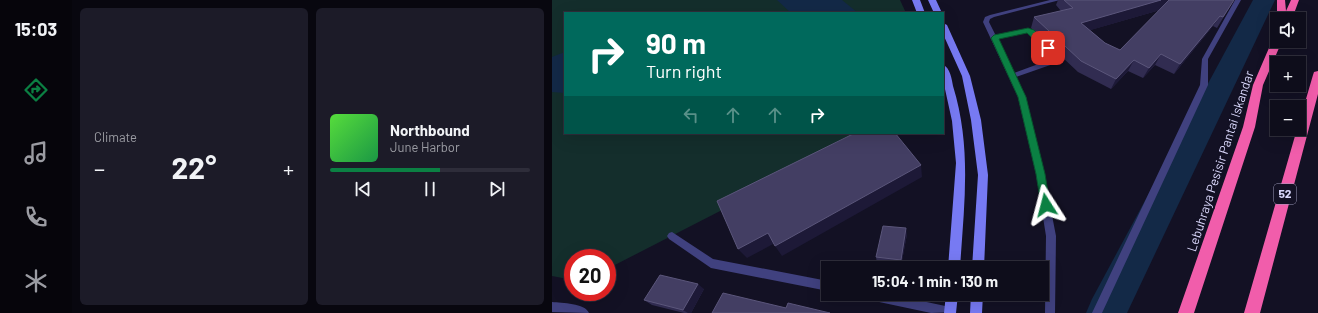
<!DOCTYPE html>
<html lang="en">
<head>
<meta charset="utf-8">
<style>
	body { margin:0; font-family:Barlow,sans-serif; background:#1c1b28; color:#f1f3f6; height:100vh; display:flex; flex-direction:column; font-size:15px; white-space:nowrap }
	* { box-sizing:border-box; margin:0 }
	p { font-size:13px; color:#9b9ca3 }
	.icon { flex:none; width:22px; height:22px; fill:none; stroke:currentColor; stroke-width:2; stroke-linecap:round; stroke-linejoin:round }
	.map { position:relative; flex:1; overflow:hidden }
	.side { display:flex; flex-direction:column; gap:8px; padding:8px; background:#08070f; width:480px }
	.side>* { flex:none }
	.banner { position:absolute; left:12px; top:12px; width:380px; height:122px; border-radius:0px; box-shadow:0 4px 16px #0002,0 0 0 1px #2e2d3a; background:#00695c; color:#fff; overflow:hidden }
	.buttons { position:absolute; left:718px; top:12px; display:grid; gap:8px }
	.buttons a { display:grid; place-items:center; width:36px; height:36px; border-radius:0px; background:#0e0d1b; box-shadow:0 4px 16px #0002,0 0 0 1px #2e2d3a; font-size:20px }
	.speed { position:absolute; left:12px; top:249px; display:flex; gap:8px; font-size:20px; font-weight:700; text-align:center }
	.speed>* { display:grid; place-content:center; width:52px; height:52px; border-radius:50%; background:#0e0d1b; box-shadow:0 4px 16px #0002,0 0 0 1px #2e2d3a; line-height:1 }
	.speed .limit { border:6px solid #d22; background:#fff; color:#111 }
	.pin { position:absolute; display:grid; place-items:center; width:34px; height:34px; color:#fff; margin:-17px; border-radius:8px; box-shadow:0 2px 6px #0006 }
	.me { position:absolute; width:44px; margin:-22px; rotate:351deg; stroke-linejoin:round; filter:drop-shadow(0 0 3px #0008) }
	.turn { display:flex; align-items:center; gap:14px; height:84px; padding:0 16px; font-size:18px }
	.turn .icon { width:52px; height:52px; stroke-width:2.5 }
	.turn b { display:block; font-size:28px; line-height:34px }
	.lanes { display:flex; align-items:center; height:38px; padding:0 16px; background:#0003; justify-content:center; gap:20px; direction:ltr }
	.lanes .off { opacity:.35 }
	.big { font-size:30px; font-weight:700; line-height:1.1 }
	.side .card { flex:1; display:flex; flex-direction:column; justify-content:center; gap:6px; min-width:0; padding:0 14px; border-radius:6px; background:#1c1b28 }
	.song { display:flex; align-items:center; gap:12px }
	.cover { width:48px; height:48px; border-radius:6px; background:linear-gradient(135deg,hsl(110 70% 55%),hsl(140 70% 35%)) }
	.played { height:4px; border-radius:2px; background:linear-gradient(90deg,#0b8043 55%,#2e2d3a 55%) }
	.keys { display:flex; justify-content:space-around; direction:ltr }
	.heat { display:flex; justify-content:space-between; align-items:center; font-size:22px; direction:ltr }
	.side .tiles { flex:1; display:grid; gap:8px; grid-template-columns:repeat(2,1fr) }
	.trip { position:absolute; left:269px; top:261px; width:228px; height:40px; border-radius:0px; background:#0e0d1b; box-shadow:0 4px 16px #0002,0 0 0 1px #2e2d3a; font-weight:700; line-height:40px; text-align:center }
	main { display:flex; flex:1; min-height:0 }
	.tabs { display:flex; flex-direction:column; width:72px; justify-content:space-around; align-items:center; background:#06050b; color:#9b9ca3 }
	.tabs .icon { width:28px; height:28px }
	.tabs .selected { color:#0b8043 }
	.tabs b { font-size:18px; color:#f1f3f6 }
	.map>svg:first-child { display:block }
	.green { fill:#142e2c }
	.water { fill:#132947 }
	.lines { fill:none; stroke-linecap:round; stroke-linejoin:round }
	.river { fill:#132947; fill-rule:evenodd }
	.lane { fill:#40417f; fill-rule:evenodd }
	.secondary { fill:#777af3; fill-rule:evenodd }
	.highway { fill:#f15dab; fill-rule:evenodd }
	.wall { fill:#312c51; fill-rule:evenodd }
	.shaded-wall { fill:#1d1937 }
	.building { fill:#433e63; stroke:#5b567b }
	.route { fill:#0b8043; stroke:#07532c }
	.labels { text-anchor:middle; stroke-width:4; stroke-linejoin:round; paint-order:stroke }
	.shield { fill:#131124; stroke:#9e9cbb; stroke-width:1 }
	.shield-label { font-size:12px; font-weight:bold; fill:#dad8fc }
	.street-label { font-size:13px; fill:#dad8fc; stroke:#131124 }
</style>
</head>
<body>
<main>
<nav class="tabs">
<b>15:03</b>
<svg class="icon selected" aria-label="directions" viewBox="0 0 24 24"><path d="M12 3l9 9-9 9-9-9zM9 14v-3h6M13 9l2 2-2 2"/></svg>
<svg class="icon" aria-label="music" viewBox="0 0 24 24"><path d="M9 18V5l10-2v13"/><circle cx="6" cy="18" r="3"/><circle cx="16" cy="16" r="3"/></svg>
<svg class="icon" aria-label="phone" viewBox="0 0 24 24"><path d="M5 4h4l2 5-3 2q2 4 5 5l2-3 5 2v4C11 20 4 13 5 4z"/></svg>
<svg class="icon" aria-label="climate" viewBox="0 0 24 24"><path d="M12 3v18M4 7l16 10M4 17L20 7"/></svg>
</nav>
<section class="side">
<div class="tiles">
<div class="card"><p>Climate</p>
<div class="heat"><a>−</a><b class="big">22°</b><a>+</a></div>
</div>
<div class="card">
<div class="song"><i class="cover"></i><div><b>Northbound</b><p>June Harbor</p></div></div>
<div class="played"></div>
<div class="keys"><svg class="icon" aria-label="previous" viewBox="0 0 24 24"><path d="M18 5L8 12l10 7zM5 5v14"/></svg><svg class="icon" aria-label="pause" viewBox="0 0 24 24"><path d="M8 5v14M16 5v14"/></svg><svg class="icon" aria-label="next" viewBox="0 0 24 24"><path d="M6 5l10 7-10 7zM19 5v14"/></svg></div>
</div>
</div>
</section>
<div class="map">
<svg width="766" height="313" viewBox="0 0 766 313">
	<rect width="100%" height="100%" fill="#131124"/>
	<path class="green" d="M0,0h348l6,13h-341v120h307l-265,136v-11h-34v22l-21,-4z"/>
	<path class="water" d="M225,0h65l16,13h-67z
		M13,52v41l-13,-1v-35z"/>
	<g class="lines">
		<path class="river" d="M701,0h22l-148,313h-41l6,-14z"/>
		<path class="lane" d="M498,0h10l-66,17 -4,2 -1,3 7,14 32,-8 6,3 25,28 -3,4 -40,14 10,20 18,77 12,62 -1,77h-10l1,-77 -10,-62 -18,-77 -35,-75 2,-5 5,-2zM475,32l25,27 -38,14 -17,-34z
			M683,0h6l-33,59v26l-106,228h-10l108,-228 2,-26z
			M120,232l41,27 115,22v10l-117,-23 -42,-29 -2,-3 2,-3z
			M308,294h29l61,13 4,1 1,4 -24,1 -66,-14 -3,-2z
			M0,302c10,1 33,1 37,11l-37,-1z"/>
		<path class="secondary" d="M360,0h8l5,13h-8z
			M376,0h8l6,13h-8z
			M391,23l4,2 23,51 11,44 7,55 -4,93h-12l6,-93 -7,-55 -9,-44 -19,-42z
			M391,65c7,2 9,15 10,21 19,62 11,119 7,182h-12l8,-105 -4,-42 -9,-41z
			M394,294h12l-2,19h-12z
			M419,294h12l-1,19h-12z"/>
		<path class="highway" d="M725,0h8l1,11 5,-11h8l-7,19h-15z
			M725,38v3h5l-19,44 -8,42 -61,186h-16l65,-186 10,-42 19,-44z
			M766,71v23l-58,219h-16l53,-184h2v-6l14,-48 1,-3z"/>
	</g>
	<path class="wall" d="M506,0h176l-17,28 -4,-2 -39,48 -19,-9 -12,13 -15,-7 -17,18 -33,-17 -47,-44 3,-11 27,-6 -5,-6zM608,10l-40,40 -15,-7 -15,-13z
		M355,234l-6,32 -24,-3 -1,-6z
		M152,289l-13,24h-7l-32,-8 -8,-5z"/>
	<path class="shaded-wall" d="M609,0h10l-4,8 -90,26 4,-11z
		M668,16l-7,10 -39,48 6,-10z
		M609,54l-6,11 -12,13 6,-10z
		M582,60l-6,11 -17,18 5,-10z
		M369,165l1,12 -140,79 -7,-10z
		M354,228l1,6 -6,32v-6z
		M216,233l7,10 -28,15 -9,-9z
		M146,284l6,5 -13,24h-3l-5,-3z"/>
	<path class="building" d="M512,0h97l-80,23 24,20 15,7 49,-50h65l-11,17 -3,-1 -40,48 -19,-10 -12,14 -15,-8 -18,19 -35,-18 -47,-44 39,-9z
		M303,133h40l26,32 -146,81 -7,-13 -30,16 -21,-48z
		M331,226l23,2 -5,32 -25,-3z
		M108,275l38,9 -15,26 -39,-10z
		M171,293l63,15 2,-5 42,10h-118z"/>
	<path class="route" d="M476,28l6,2 16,16v4h-5l-18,-17 -28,6 27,58 19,77 5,31 -1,3 -3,1 -4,-1 -1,-3 -5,-31 -18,-77 -27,-59 3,-3z"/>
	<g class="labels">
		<rect class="shield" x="722" y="184" width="22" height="20" rx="3"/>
		<g class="shield-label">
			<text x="733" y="198">52</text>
		</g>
		<g class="street-label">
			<text transform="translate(668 161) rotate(-72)" y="5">Lebuhraya Pesisir Pantai Iskandar</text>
		</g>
	</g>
</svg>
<div class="buttons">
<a><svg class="icon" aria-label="sound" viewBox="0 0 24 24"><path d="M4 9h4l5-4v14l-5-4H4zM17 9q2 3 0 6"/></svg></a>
<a>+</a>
<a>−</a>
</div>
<div class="speed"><div class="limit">20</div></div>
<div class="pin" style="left:496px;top:48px;background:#d93025"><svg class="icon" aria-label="arrive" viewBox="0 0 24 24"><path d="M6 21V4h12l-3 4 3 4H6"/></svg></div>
<svg class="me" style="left:494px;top:205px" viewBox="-20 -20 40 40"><path d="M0-17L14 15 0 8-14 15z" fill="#0b8043" stroke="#fff" stroke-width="4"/></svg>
<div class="trip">15:04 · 1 min · 130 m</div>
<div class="banner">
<div class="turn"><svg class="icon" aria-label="right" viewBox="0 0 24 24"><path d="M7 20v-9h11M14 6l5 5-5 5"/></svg><div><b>90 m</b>Turn right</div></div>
<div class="lanes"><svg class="icon off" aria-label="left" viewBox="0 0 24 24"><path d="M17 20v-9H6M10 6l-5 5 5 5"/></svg><svg class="icon off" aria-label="ahead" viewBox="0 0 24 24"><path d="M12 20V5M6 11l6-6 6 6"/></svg><svg class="icon off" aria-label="ahead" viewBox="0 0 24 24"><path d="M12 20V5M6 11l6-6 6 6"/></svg><svg class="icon" aria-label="right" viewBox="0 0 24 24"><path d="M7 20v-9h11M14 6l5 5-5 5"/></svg></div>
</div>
</div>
</main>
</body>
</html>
